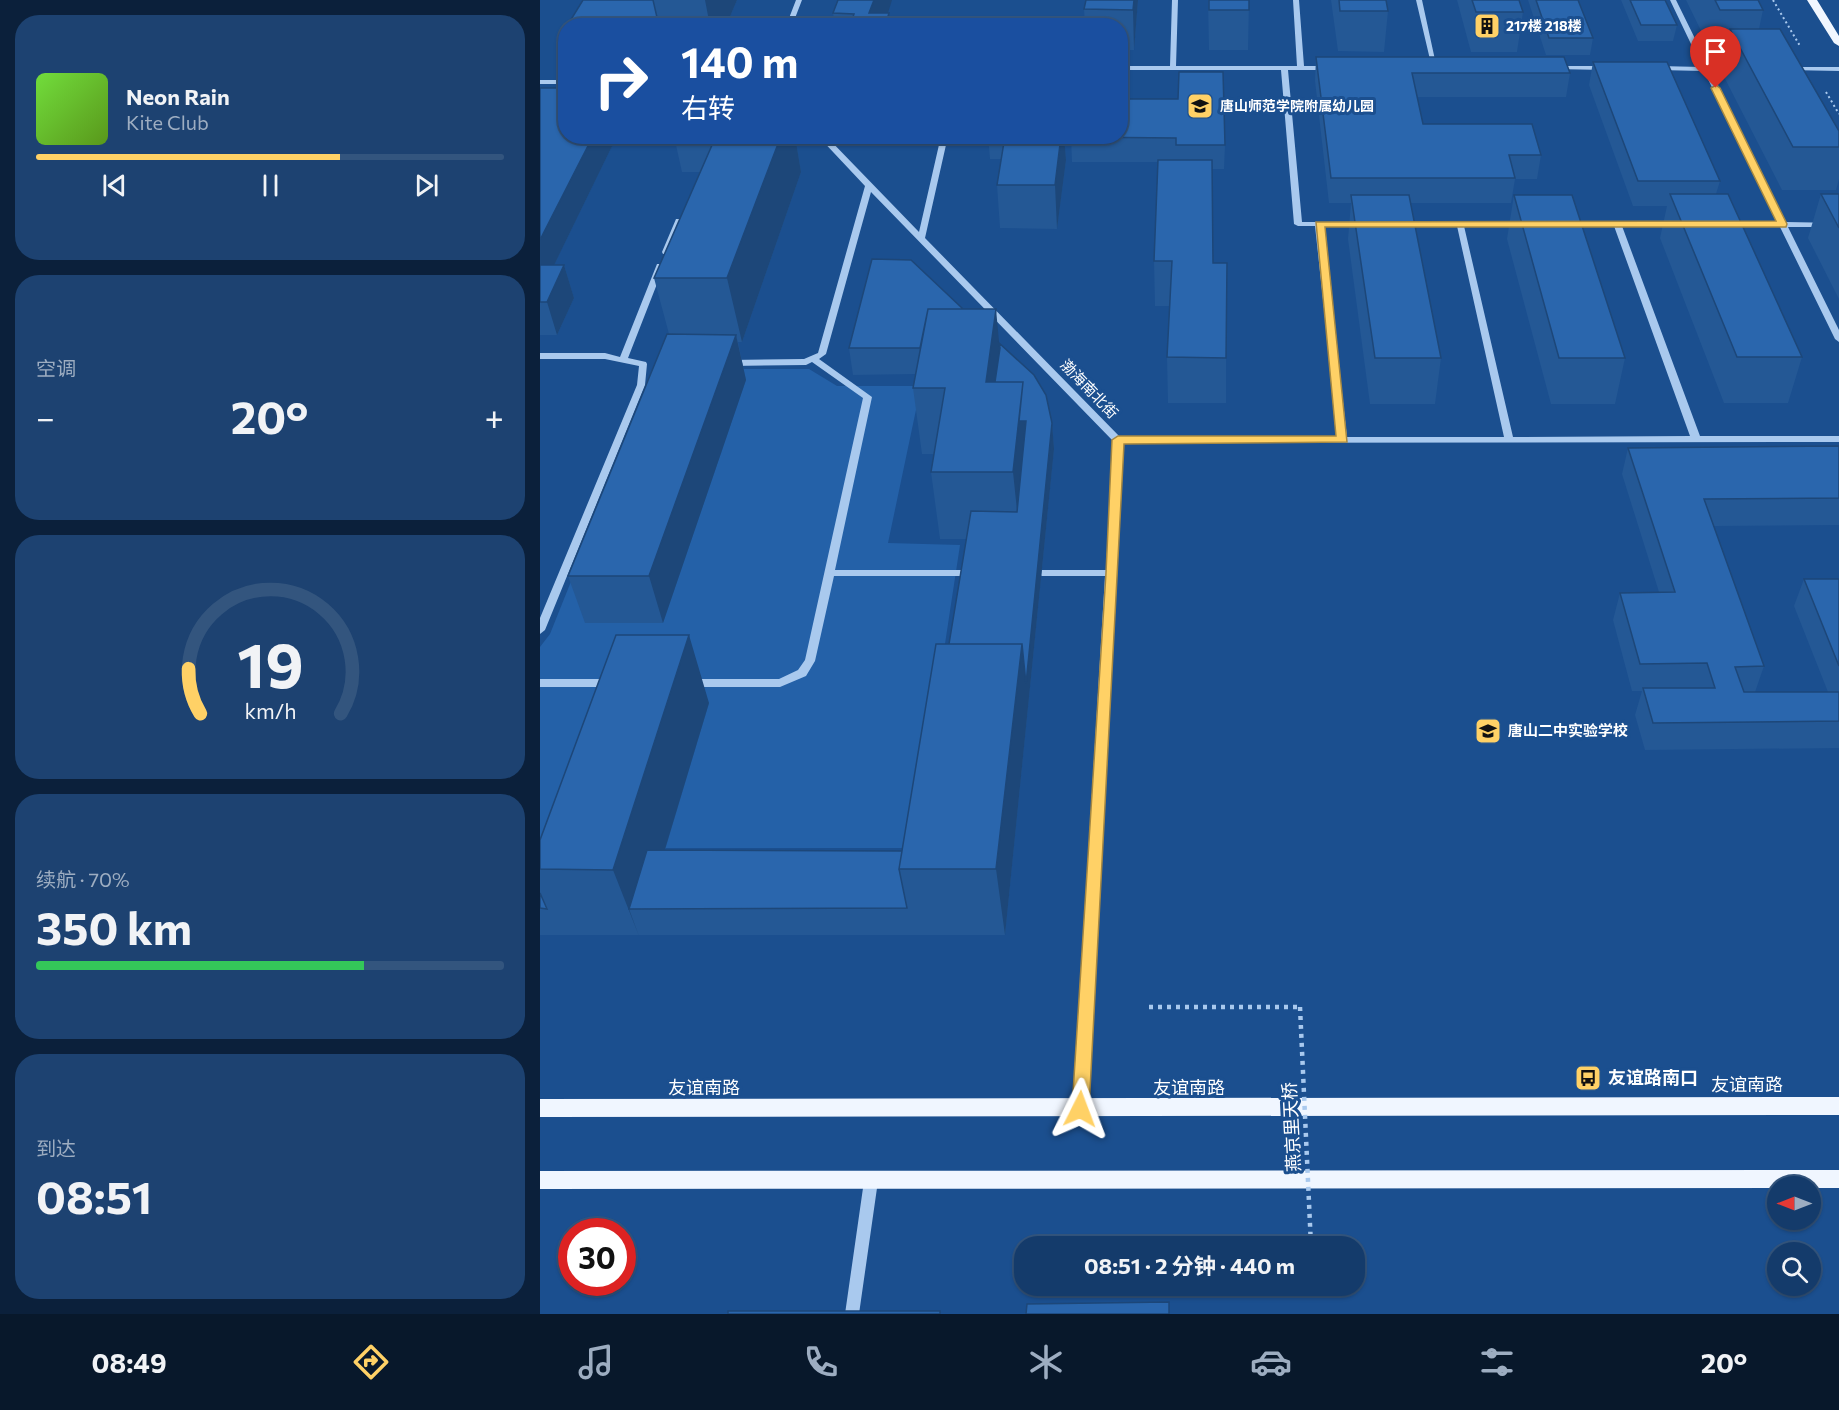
<!DOCTYPE html>
<html lang="zh">
<head>
<meta charset="utf-8">
<style>
	body { margin:0; font-family:Commissioner,"Noto Sans SC",sans-serif; background:#1d4271; color:#f1f3f6; height:100vh; display:flex; flex-direction:column; font-size:22px; white-space:nowrap }
	* { box-sizing:border-box; margin:0 }
	p { font-size:20px; color:#9dadc1 }
	.icon { flex:none; width:33px; height:33px; fill:none; stroke:currentColor; stroke-width:2; stroke-linecap:round; stroke-linejoin:round }
	.map { position:relative; flex:1; overflow:hidden }
	.drawer { display:flex; flex-direction:column; gap:15px; padding:15px; background:#0b203b; width:540px }
	.drawer>* { flex:none }
	.hud { position:absolute; left:18px; top:18px; width:570px; height:126px; border-radius:24px; box-shadow:0 2px 4px #0004,0 0 0 2px #33557e; background:#1a4fa0; color:#fff; overflow:hidden }
	.needle { width:39px; rotate:270deg }
	.tools { position:absolute; left:1227px; top:1176px; display:grid; gap:12px }
	.tools a { display:grid; place-items:center; width:54px; height:54px; border-radius:50%; background:#143b6b; box-shadow:0 2px 4px #0004,0 0 0 2px #33557e; font-size:30px }
	.speed { position:absolute; left:18px; top:1218px; display:flex; gap:12px; font-size:30px; font-weight:700; text-align:center }
	.speed>* { display:grid; place-content:center; width:78px; height:78px; border-radius:50%; background:#143b6b; box-shadow:0 2px 4px #0004,0 0 0 2px #33557e; line-height:1 }
	.speed .limit { border:9px solid #d22; background:#fff; color:#111 }
	.pin { position:absolute; display:grid; place-items:center; width:51px; height:51px; color:#fff; margin:-62px -26px; border-radius:50% 50% 50% 0; rotate:-45deg; box-shadow:0 0 6px #0007 }
	.pin .icon { rotate:45deg }
	.me { position:absolute; width:66px; margin:-33px; rotate:3deg; stroke-linejoin:round; filter:drop-shadow(0 0 4px #0008) }
	.turn { display:flex; align-items:center; gap:21px; height:126px; padding:0 24px; font-size:27px }
	.turn .icon { width:78px; height:78px; stroke-width:2.5 }
	.turn b { display:block; font-size:42px; line-height:51px }
	.big { font-size:45px; font-weight:700; line-height:1.1 }
	.drawer .card { flex:1; display:flex; flex-direction:column; justify-content:center; gap:9px; min-width:0; padding:0 21px; border-radius:24px; background:#1d4271 }
	.drawer .dial { align-items:center; gap:0 }
	.dial svg { height:156px; overflow:visible; fill:none; stroke:#33557e; stroke-width:7; stroke-linecap:round; text-anchor:middle }
	.dial text { fill:#f1f3f6; stroke:none }
	.song { display:flex; align-items:center; gap:18px }
	.cover { width:72px; height:72px; border-radius:9px; background:linear-gradient(135deg,hsl(100 70% 55%),hsl(90 70% 35%)) }
	.played { height:6px; border-radius:3px; background:linear-gradient(90deg,#ffd166 65%,#33557e 65%) }
	.keys { display:flex; justify-content:space-around; direction:ltr }
	.heat { display:flex; justify-content:space-between; align-items:center; font-size:33px; direction:ltr }
	.charge { height:9px; border-radius:4px; background:linear-gradient(90deg,#34c759 70%,#33557e 0) }
	.trip { position:absolute; left:474px; top:1236px; width:351px; height:60px; border-radius:24px; background:#143b6b; box-shadow:0 2px 4px #0004,0 0 0 2px #33557e; font-weight:700; line-height:60px; text-align:center }
	.tabs { display:flex; height:96px; justify-content:space-around; align-items:center; background:#08182b; color:#9dadc1 }
	.tabs .icon { width:42px; height:42px }
	.tabs .on { color:#ffd166 }
	.tabs b { font-size:27px; color:#f1f3f6 }
	main { display:flex; flex:1; min-height:0 }
	.map>svg:first-child { display:block }
	.green { fill:#2461a8 }
	.lines { fill:none; stroke-linecap:round; stroke-linejoin:round }
	.path-far1 { stroke:#a9c9ee; stroke-width:2; stroke-dasharray:2 3; stroke-linecap:butt }
	.path { stroke:#a9c9ee; stroke-width:4.5; stroke-dasharray:4 5; stroke-linecap:butt }
	.minor { fill:#a9c9ee; fill-rule:evenodd }
	.major { fill:#f0f6ff; fill-rule:evenodd }
	.path-bridge { stroke:#a9c9ee; stroke-width:4.5; stroke-dasharray:4 5; stroke-linecap:butt }
	.wall { fill:#245895 }
	.shaded-wall { fill:#1d4779 }
	.building { fill:#2a66ad; stroke:#1d4779; stroke-width:1.5 }
	.route { fill:#ffd166; stroke:#a68842; stroke-width:1.5 }
	.labels { text-anchor:middle; stroke-width:6; stroke-linejoin:round; paint-order:stroke }
	.far-poi-label { font-size:14px; font-weight:bold; fill:#fff; stroke:#1b4f8f; text-anchor:start }
	.street-label { font-size:15px; fill:#fff; stroke:#1b4f8f }
	.poi-label { font-size:15px; font-weight:bold; fill:#fff; stroke:#1b4f8f; text-anchor:start }
	.near-poi-label { font-size:18px; font-weight:bold; fill:#fff; stroke:#1b4f8f; text-anchor:start }
	.near-street-label { font-size:18px; fill:#fff; stroke:#1b4f8f }
</style>
</head>
<body>
<main>
<section class="drawer">
<div class="card">
<div class="song"><i class="cover"></i><div><b>Neon Rain</b><p>Kite Club</p></div></div>
<div class="played"></div>
<div class="keys"><svg class="icon" aria-label="previous" viewBox="0 0 24 24"><path d="M18 5L8 12l10 7zM5 5v14"/></svg><svg class="icon" aria-label="pause" viewBox="0 0 24 24"><path d="M8 5v14M16 5v14"/></svg><svg class="icon" aria-label="next" viewBox="0 0 24 24"><path d="M6 5l10 7-10 7zM19 5v14"/></svg></div>
</div>
<div class="card"><p>空调</p>
<div class="heat"><a>−</a><b class="big">20°</b><a>+</a></div>
</div>
<div class="card dial"><svg viewBox="0 0 100 80">
<path d="M14 69A42 42 0 1 1 86 69"/>
<path d="M14 69A42 42 0 0 1 8 46" stroke="#ffd166"/>
<text x="50" y="56" font-size="32" font-weight="700">19</text>
<text x="50" y="72" font-size="11">km/h</text>
</svg></div>
<div class="card"><p>续航 · 70%</p><b class="big">350 km</b><div class="charge"></div></div>
<div class="card"><p>到达</p><b class="big">08:51</b></div>
</section>
<div class="map">
<svg width="1299" height="1314" viewBox="0 0 1299 1314">
	<rect width="100%" height="100%" fill="#1b4f8f"/>
	<path class="green" d="M116,369h153l28,17h84l-33,157 72,2 -46,303h-374v-201l10,-13z"/>
	<g class="lines">
		<path class="path-far1" d="M1233,0l27,46
			M1286,92l13,22"/>
		<path class="path" d="M609,1007h151"/>
		<path class="minor" d="M256,0h6l-10,26h-6z
			M632,0h6l-2,66h121l-4,-66h6l5,66h26l3,2 -3,2h-42l14,152h61l4,2 -4,2h-40l24,211h157l-47,-211h-57l-1,-2 4,-2h119l4,2 -4,2h-58l49,211 177,-1 -76,-210h-46l-4,-2 4,-2h107l4,2 -1,2h-56l78,210h139v6l-717,1 -6,128 1,2 -2,2 -28,534 -2,4 -5,2 -5,-2 -2,-4 32,-533h-63l-5,-3 5,-3h64l7,-129 -242,-249 -45,162 -7,5 53,38 -37,173h134l5,3 -5,3h-135l-19,85 -9,15 -26,11h-89l-5,-4 5,-4h88l19,-9 7,-10 58,-262 -51,-36 -6,3 -76,1 -4,-3 4,-3 74,-1 14,-6 47,-167 -47,-50h8l93,96 22,-96h7l-23,102 195,199h218l-23,-211h-17l-4,-2 -13,-154h-161v-4h50z
			M876,0h6l15,69 -5,-1z
			M1130,0h6l33,67h26l3,2 -3,2h-24l75,151 53,1v4h-51l51,103v12l-4,-3 -55,-112 -50,-1 -4,-2 4,-2h48l-74,-151 -46,-1 -3,-2 3,-2 44,1z
			M1016,66h50l3,2 -3,2 -52,-1v-2z
			M1250,67h49v4l-51,-1v-2z
			M0,80h26v4h-26z
			M136,219h3l4,2 -13,31 -4,2h-3l-1,-2z
			M117,264h3l4,2 -36,92 18,4 1,2 -2,21 -100,245 -5,4v-16l97,-233 2,-19 -34,-7h-65v-6h65l15,4z
			M0,679h70l5,4 -5,4h-70z
			M331,1175l5,1 2,5 -19,133h-14l19,-133 2,-5z"/>
		<path class="major" d="M1267,0h10l22,36v10l-5,-3z
			M1299,1097v18l-1299,2v-18z
			M1299,1170v18l-1299,1v-18z"/>
		<path class="path-bridge" d="M760,1007l11,239"/>
	</g>
	<path class="wall" d="M43,0h154l-11,26h-159z
		M598,0l-4,50h-14v-24h-35l-1,-17z
		M668,0h41l-1,50h-39z
		M791,0h55l2,11 -4,41 -46,-1z
		M917,0h62l4,12 -6,40h-46z
		M988,0h50l15,38 -3,17h-44z
		M1081,0h44l12,25 -4,16h-35z
		M1146,0h72l5,10 -4,19 80,102v48l-3,11h-54l-62,-121 5,-18h-14z
		M293,13h56l2,13h-56z
		M776,57l254,16 -4,24h-149l6,27 118,31 -4,24h-22l-4,24h-100l30,155 -6,46h-65l-22,-165 3,-36h-22l-14,-122z
		M1053,62l127,119 -4,13 86,163 -14,46h-64l-64,-165 7,-32h-34l-44,-121z
		M0,88l26,48h51l-63,129h10l10,33 -17,37h-17z
		M580,99l105,46 -1,24h-12l1,94 13,95v45h-58l-1,-46 3,-51h-15l-1,-45 4,-99h-86l-1,-26z
		M134,136h121l6,36 -59,170h-4l8,38 -83,243h-78l-17,-47 101,-242 -15,-56 47,-106h-19z
		M448,136h76l2,24 -9,69 -57,-1 -3,-43 4,-26h-11z
		M1281,194h18v105l-31,-61z
		M974,195l111,163 -10,46h-64l-44,-165z
		M459,343l53,80 2,26 -49,486h-465v-95l169,-137 -44,147 237,1 47,-207 17,-105h-26l-9,-67 3,-18h-12l-9,-66 2,-14 -62,1 -4,-27z
		M1299,446v79l-125,1 50,140 -9,26h73l-34,-86 10,-27h35v169l-194,2 -10,-35 7,-24h-10l-19,-71 7,-27 39,-1 -37,-118 6,-26z"/>
	<path class="shaded-wall" d="M165,0h32l-11,26h-16z
		M334,0h18l-8,26 -15,-13z
		M594,0h4l-4,50 -1,-40z
		M349,13l2,13h-6z
		M53,136h24l-77,158v-54z
		M241,136h14l6,36 -59,170 -15,-64z
		M521,136h3l2,24 -9,69 -2,-44z
		M24,265l10,33 -17,37 -10,-33z
		M456,309l6,65 -9,74 -7,-66z
		M196,335l10,45 -83,243 -14,-47z
		M483,382l6,66 -9,91 -7,-67z
		M512,423l2,26 -49,486 -9,-66 26,-225z
		M149,635l20,68 -62,206h-18l10,27 -26,-66z"/>
	<path class="building" d="M43,0h70l6,26h-92z
		M298,0h36l-5,13h20l-4,13h-35l4,-12 -21,-1z
		M546,0h48l-1,10 -49,-1z
		M669,0h40v10h-40z
		M799,0h47l2,11h-48z
		M932,0h47l4,12h-47z
		M996,0h42l15,38h-44z
		M1090,0h35l12,25h-36z
		M1175,0h43l5,10h-43z
		M1190,29h50l59,102v16h-46z
		M776,57h248l6,16h-158l11,51h109l9,31h-32l6,23h-184z
		M1053,62h74l53,119h-82z
		M639,72h44l2,73h-49v-7l-105,-1v-1h49v-37h58z
		M0,88h26v48h27l-53,104z
		M176,136h65l-54,142h-73z
		M465,136h56l-6,49h-58z
		M618,160h54l1,103h14l-1,95 -59,-1 5,-96h-18z
		M1130,194h58l74,163h-65z
		M1281,194h18v34z
		M811,195h58l32,163h-66z
		M974,195h58l53,163h-66z
		M332,259l39,1 52,49h-35l-8,39h-71z
		M0,265h24l-17,37h-7z
		M388,309h68l-10,73h37l-10,90h-82l14,-84h-32z
		M127,334l69,1 -87,241h-81z
		M459,343l35,32 12,20 6,28 -26,261 -4,-40h-73l22,-133 46,1 9,-91h-7l4,-39h-28l5,-34z
		M1299,446v52l-135,1 60,167 -29,1 9,25h95v29l-186,2 -10,-35h72l-8,-25 -67,1 -20,-71 55,-1 -47,-144z
		M1264,579h35v87z
		M76,635h73l-76,235 -73,-1v-29z
		M396,644h86l-26,225h-97z
		M107,850l255,1 -3,18 8,39 -278,1z
		M0,893l7,16 -7,-1z
		M629,1302v12h-143l1,-10z
		M188,1311h212v3h-212z"/>
	<path class="route" d="M1176,85l4,3 67,136 -1,3h-461l22,215 -223,2 -35,665 -3,6 -6,2 -6,-2 -2,-6 34,-536 6,-133 6,-4h218l-20,-214 460,-1 -65,-133z"/>
	<defs>
		<g id="building-square" transform="scale(1.35)"><rect x="-9" y="-9" width="18" height="18" rx="4" fill="#ffd166" stroke="#1b4f8f"/><path d="M-4-6H4V6H1V3H-1V6H-4ZM-2.5-4.3h1.7v1.8h-1.7ZM.8-4.3h1.7v1.8H.8ZM-2.5-1h1.7V.8h-1.7ZM.8-1h1.7V.8H.8Z" fill="#111"/></g>
		<g id="school-square" transform="scale(1.35)"><rect x="-9" y="-9" width="18" height="18" rx="4" fill="#ffd166" stroke="#1b4f8f"/><path d="M0-5L7-2L0 1L-7-2ZM-4 1L0 2.5L4 1V4Q0 6-4 4Z" fill="#111"/></g>
		<g id="bus-square" transform="scale(1.35)"><rect x="-9" y="-9" width="18" height="18" rx="4" fill="#ffd166" stroke="#1b4f8f"/><path d="M-5-6H5V4H4V6H2V4H-2V6H-4V4H-5ZM-3.5-4V0h7V-4ZM-3.5 1.2v1.5H-2V1.2ZM2 1.2v1.5H3.5V1.2Z" fill="#111"/></g>
	</defs>
	<g fill-rule="evenodd">
		<use href="#building-square" x="947" y="26"/>
		<use href="#school-square" x="660" y="106"/>
		<use href="#school-square" x="948" y="731"/>
		<use href="#bus-square" x="1048" y="1078"/>
	</g>
	<g class="labels">
		<g class="far-poi-label">
			<text x="966" y="31">217楼 218楼</text>
			<text x="680" y="111">唐山师范学院附属幼儿园</text>
		</g>
		<g class="street-label">
			<text transform="translate(549 389) rotate(46)" y="5">渤海南北街</text>
		</g>
		<g class="poi-label">
			<text x="968" y="736">唐山二中实验学校</text>
		</g>
		<g class="near-poi-label">
			<text x="1068" y="1084">友谊路南口</text>
		</g>
		<g class="near-street-label">
			<text x="1207" y="1091">友谊南路</text>
			<text x="164" y="1094">友谊南路</text>
			<text x="649" y="1094">友谊南路</text>
			<text transform="translate(752 1127) rotate(-93)" y="6">燕京里天桥</text>
		</g>
	</g>
</svg>
<div class="tools">
<a><svg class="needle" viewBox="-14 -14 28 28"><path d="M0-13l5 13h-10z" fill="#e53935"/><path d="M0 13l5-13h-10z" fill="#9dadc1"/></svg></a>
<a><svg class="icon" aria-label="search" viewBox="0 0 24 24"><circle cx="10" cy="10" r="6"/><path d="M15 15l6 6"/></svg></a>
</div>
<div class="speed"><div class="limit">30</div></div>
<div class="pin" style="left:1176px;top:88px;background:#d93025"><svg class="icon" aria-label="arrive" viewBox="0 0 24 24"><path d="M6 21V4h12l-3 4 3 4H6"/></svg></div>
<svg class="me" style="left:540px;top:1109px" viewBox="-20 -20 40 40"><path d="M0-17L14 15 0 8-14 15z" fill="#ffd166" stroke="#fff" stroke-width="4"/></svg>
<div class="trip">08:51 · 2 分钟 · 440 m</div>
<div class="hud">
<div class="turn"><svg class="icon" aria-label="right" viewBox="0 0 24 24"><path d="M7 20v-9h11M14 6l5 5-5 5"/></svg><div><b>140 m</b>右转</div></div>
</div>
</div>
</main>
<nav class="tabs">
<b>08:49</b>
<svg class="icon on" aria-label="directions" viewBox="0 0 24 24"><path d="M12 3l9 9-9 9-9-9zM9 14v-3h6M13 9l2 2-2 2"/></svg>
<svg class="icon" aria-label="music" viewBox="0 0 24 24"><path d="M9 18V5l10-2v13"/><circle cx="6" cy="18" r="3"/><circle cx="16" cy="16" r="3"/></svg>
<svg class="icon" aria-label="phone" viewBox="0 0 24 24"><path d="M5 4h4l2 5-3 2q2 4 5 5l2-3 5 2v4C11 20 4 13 5 4z"/></svg>
<svg class="icon" aria-label="climate" viewBox="0 0 24 24"><path d="M12 3v18M4 7l16 10M4 17L20 7"/></svg>
<svg class="icon" aria-label="car" viewBox="0 0 24 24"><path d="M5 17H2v-5l4-1 3-4h7l3 4 3 1v5h-3M9 17h6M6 11h13"/><circle cx="7" cy="17" r="2"/><circle cx="17" cy="17" r="2"/></svg>
<svg class="icon" aria-label="filters" viewBox="0 0 24 24"><path d="M4 7h16M4 17h16"/><circle cx="9" cy="7" r="2"/><circle cx="15" cy="17" r="2"/></svg>
<b>20°</b>
</nav>
</body>
</html>
